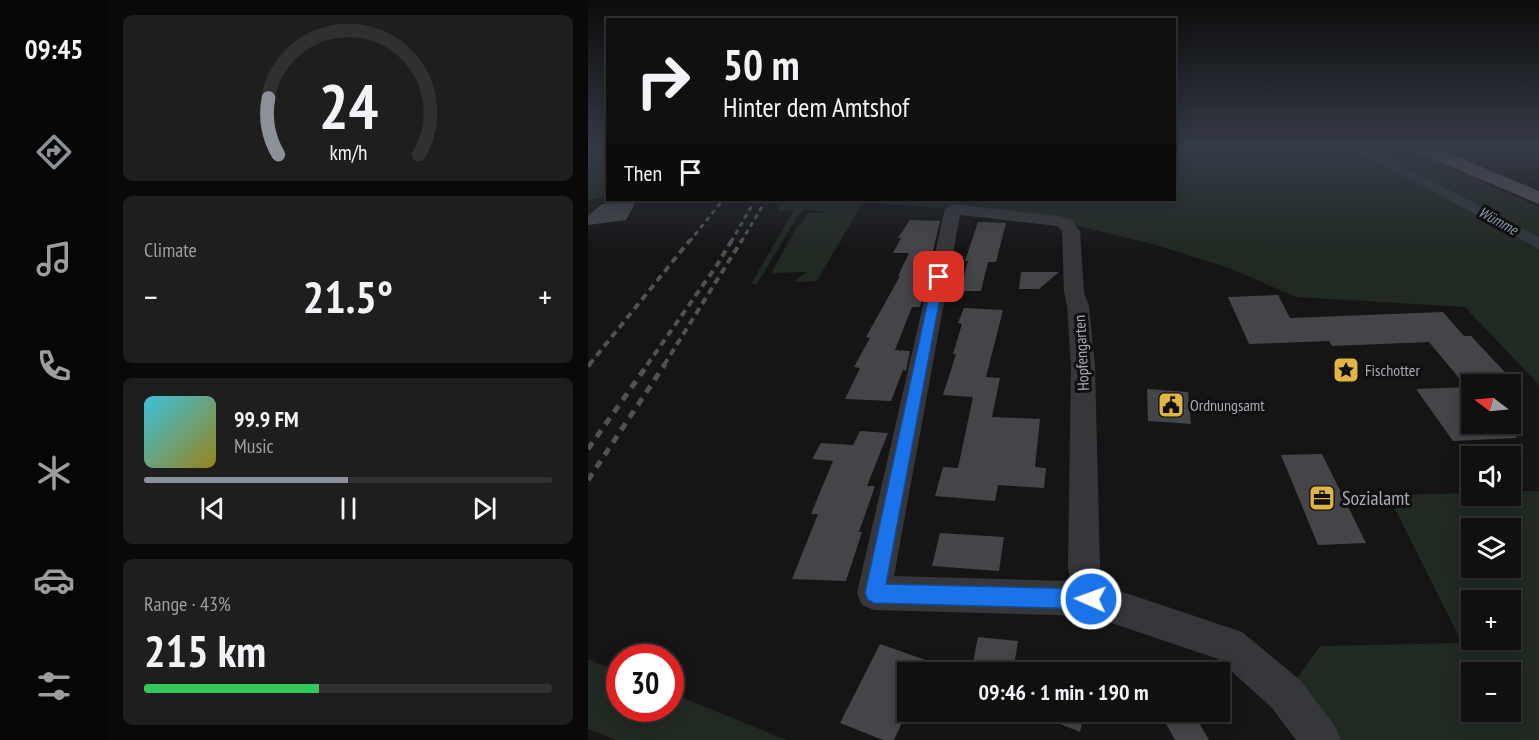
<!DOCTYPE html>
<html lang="en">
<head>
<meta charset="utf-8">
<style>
	body { margin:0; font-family:"PT Sans Narrow",sans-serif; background:#1e1e1e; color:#f1f3f6; height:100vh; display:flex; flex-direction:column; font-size:22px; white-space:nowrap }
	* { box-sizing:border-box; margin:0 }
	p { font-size:20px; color:#9c9d9f }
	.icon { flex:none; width:33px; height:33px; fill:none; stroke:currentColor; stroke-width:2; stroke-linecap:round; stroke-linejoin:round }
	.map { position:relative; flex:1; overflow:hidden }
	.panel { display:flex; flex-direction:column; gap:15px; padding:15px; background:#090909; width:480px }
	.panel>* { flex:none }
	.hud { position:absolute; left:18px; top:18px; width:570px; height:183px; border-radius:0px; box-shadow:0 3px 15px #0003,0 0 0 2px #303030; background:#101010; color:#f1f3f6; overflow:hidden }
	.needle { width:39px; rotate:286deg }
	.controls { position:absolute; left:873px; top:374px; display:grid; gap:12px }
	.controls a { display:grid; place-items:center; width:60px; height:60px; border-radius:0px; background:#101010; box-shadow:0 3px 15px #0003,0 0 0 2px #303030; font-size:30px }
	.speed { position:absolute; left:18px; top:644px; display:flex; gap:12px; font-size:30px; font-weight:700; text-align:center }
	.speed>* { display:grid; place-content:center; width:78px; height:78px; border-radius:50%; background:#101010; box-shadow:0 3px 15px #0003,0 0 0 2px #303030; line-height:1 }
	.speed .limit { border:9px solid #d22; background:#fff; color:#111 }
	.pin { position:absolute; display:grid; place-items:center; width:51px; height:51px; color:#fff; margin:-26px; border-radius:12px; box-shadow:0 3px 9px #0006 }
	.me { position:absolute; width:66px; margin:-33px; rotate:272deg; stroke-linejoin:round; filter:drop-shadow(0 0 4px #0008) }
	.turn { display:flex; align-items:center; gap:21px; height:126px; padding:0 18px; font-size:27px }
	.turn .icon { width:78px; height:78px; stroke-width:2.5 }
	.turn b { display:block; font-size:42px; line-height:51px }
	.then { display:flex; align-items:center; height:57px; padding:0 18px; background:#0003; gap:12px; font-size:22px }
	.big { font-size:45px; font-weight:600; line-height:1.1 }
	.panel .card { flex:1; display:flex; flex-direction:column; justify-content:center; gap:9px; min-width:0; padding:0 21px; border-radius:9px; background:#1e1e1e }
	.panel .dial { align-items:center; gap:0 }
	.dial svg { height:156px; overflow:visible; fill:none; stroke:#303030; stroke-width:7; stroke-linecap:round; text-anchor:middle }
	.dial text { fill:#f1f3f6; stroke:none }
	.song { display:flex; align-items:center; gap:18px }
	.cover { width:72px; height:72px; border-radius:9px; background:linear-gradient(135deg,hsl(190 70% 55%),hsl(50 70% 35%)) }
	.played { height:6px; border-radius:3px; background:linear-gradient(90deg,#8c9099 50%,#303030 50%) }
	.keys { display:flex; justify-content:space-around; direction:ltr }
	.heat { display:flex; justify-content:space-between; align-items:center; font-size:33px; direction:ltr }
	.charge { height:9px; border-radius:4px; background:linear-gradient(90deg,#34c759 43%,#303030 0) }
	.trip { position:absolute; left:309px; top:662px; width:333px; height:60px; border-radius:0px; background:#101010; box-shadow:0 3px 15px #0003,0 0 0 2px #303030; font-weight:600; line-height:60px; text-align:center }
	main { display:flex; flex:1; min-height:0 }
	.menu { display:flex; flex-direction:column; width:108px; justify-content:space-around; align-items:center; background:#060606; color:#9c9d9f }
	.menu .icon { width:42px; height:42px }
	.menu .current { color:#8c9099 }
	.menu b { font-size:27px; color:#f1f3f6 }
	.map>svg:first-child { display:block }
	.green { fill:#212923; fill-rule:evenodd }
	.water { fill:#2f373e }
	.building { fill:#444549 }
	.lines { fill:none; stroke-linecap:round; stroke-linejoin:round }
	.minor { fill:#36373b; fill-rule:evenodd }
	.major { fill:#53545a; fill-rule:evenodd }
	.rail-far2 { stroke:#4f5156; stroke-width:3; stroke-dasharray:5 4; stroke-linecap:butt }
	.rail-far1 { stroke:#4f5156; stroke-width:4; stroke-dasharray:7 5; stroke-linecap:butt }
	.rail { stroke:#4f5156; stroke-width:5; stroke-dasharray:8 7; stroke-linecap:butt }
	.route { fill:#1a73e8; stroke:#114b97; stroke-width:1.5 }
	.labels { text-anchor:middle; stroke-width:6; stroke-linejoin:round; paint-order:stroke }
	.far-water-label { font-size:15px; font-style:italic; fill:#8296ad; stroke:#101011 }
	.street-label { font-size:16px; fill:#a8abb5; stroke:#101011 }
	.poi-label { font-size:16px; fill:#a8abb5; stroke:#101011; text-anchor:start }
	.near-poi-label { font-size:20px; fill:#a8abb5; stroke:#101011; text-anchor:start }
</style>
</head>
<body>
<main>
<nav class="menu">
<b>09:45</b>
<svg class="icon current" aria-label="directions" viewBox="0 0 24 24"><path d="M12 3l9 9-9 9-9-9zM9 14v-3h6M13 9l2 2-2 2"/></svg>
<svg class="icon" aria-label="music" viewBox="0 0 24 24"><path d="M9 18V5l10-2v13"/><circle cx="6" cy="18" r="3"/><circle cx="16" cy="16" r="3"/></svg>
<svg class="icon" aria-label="phone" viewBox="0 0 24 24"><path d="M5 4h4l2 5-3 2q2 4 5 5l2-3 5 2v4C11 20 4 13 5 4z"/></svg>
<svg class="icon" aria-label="climate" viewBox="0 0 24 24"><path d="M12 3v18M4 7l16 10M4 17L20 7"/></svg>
<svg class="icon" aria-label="car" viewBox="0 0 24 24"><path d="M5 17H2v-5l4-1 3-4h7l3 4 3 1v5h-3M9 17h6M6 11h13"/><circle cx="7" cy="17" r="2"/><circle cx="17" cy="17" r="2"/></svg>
<svg class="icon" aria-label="filters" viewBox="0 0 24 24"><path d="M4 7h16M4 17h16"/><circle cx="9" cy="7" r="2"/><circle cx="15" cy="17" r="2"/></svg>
</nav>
<section class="panel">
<div class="card dial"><svg viewBox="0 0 100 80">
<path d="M14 69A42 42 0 1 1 86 69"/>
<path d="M14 69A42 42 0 0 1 9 40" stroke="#8c9099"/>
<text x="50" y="56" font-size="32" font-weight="700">24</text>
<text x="50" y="72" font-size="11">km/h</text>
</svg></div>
<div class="card"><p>Climate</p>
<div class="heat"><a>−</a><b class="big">21.5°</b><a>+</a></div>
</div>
<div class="card">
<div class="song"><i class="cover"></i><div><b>99.9 FM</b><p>Music</p></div></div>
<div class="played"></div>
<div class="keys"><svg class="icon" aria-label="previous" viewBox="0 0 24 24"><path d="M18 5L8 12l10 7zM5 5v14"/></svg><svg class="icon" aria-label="pause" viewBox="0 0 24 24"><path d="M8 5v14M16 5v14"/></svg><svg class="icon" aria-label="next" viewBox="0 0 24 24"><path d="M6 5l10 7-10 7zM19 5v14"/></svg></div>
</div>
<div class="card"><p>Range · 43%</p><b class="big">215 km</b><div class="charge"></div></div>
</section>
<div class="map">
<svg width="951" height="740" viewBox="0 0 951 740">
	<rect width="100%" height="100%" fill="#151516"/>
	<path class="green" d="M0,147h20l-1,49 -17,4 -2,-1z
		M587,147h231l133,60v178l-74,-78 -169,-10 -67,-29 -73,-23 -98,-24 -45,-7 -150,-12 -46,79 -24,1 14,-10 -36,1 27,-48 4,-2 6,-10 16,-1 -19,-3 -8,8 -40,67h-6l43,-74 -17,1 5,-11h392z
		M923,491h28v249h-199l-47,-56 27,-38 142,-3 -74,-148 83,-2 1,2h38zM884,528h38v39h-38zM884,600h38v39h-38zM884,672h38v39h-38z
		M0,659l31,13 1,36h50l1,-15 115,47h-170l-28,-11z"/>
	<path class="water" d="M763,147h21l39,23 128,67v12z"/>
	<path class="building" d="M32,200h17l-11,20 -38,5v-9l14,-12 14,-1z
		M322,220l30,1 -20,86h-8l-17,43 15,1 -4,20 -3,-1 -12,31 -46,-2 15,-31 -6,-1 16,-29 -4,-1 34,-61h-2l11,-23h-16l8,-15h-3z
		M390,222l28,1 -10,39h-8l-7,29h-21l8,-30h-3z
		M433,272h38l-20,17h-20z
		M690,295l12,23 153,-6 21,24h7l45,48h-52l-35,-42 -97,4 -3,-5 -80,3 -21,-47z
		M376,308l39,2 -17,67 14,1 -8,39 48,2 -5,48 11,1 -2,20 -46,-3 -3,16 -60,-5 8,-29 15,1 15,-71 -30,-2 13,-41h-3l9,-30 -4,-1z
		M884,387v36h33l12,15 -64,3 -37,-52z
		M559,389l41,3 3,32 -43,-3z
		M272,431l28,2 -21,53h8l-16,46h3l-16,49 -54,-2 26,-65h-7l22,-53 -21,-2 9,-16 32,2z
		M734,454l44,89 -48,2 -37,-90z
		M352,533l64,4 -5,34 -67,-5z
		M390,637l40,4 -5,31h-42z
		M292,644l74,26 -1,2h-45v37l-14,31h-11l-43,-17z
		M440,711h57l-5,21z
		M571,711h33l17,29h-34z"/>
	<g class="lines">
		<path class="minor" d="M365,204l105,12 13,3 9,12 4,61 5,14 6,60 5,200 5,20 137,46 58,48 35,46 6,14h-45l-24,-32 -54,-49 -127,-43 -217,-6 -12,-5 -5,-12 88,-384zM372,215l97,11 5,5 2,61 3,14 4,60 -3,200 2,15 -176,-5z"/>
		<path class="major" d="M823,147h23l105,44v13l-125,-53z"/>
		<path class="rail-far2" d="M101,242l34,-42
			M143,242l24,-42
			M153,242l25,-42"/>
		<path class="rail-far1" d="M1,365l101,-125
			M59,365l70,-100 15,-25
			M76,365l78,-125"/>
		<path class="rail" d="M0,366l2,-2
			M0,449l60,-85
			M0,480l77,-116"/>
	</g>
	<linearGradient id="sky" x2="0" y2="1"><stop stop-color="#0c0c0c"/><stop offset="0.59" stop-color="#353b47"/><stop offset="1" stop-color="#353b47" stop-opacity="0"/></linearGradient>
	<rect width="951" height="250" fill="url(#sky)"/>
	<path class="route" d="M351,273l5,4 -58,307 205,5 7,3 3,7 -3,7 -7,3 -217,-6 -6,-3 -3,-7 68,-316z"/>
	<defs>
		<g id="sight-square" transform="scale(1.35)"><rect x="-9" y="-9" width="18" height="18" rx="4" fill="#e0b543" stroke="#101011"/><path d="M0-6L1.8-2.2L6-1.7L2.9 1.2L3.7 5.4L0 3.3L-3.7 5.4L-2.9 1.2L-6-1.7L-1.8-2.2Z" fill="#111"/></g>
		<g id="civic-square" transform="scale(1.35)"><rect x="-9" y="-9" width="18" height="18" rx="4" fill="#e0b543" stroke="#101011"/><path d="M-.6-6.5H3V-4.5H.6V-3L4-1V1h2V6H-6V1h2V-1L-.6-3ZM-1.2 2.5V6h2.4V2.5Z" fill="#111"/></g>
		<g id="office-square" transform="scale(1.35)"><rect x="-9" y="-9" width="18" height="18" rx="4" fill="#e0b543" stroke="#101011"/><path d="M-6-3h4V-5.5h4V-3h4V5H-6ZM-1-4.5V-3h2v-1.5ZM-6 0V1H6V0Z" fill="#111"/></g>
	</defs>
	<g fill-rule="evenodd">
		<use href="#sight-square" x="758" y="370"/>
		<use href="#civic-square" x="583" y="405"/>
		<use href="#office-square" x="734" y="498"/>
	</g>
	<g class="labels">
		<g class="far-water-label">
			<text transform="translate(910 221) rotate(29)" y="5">Wümme</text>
		</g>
		<g class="street-label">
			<text transform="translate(493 353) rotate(-93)" y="6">Hopfengarten</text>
		</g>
		<g class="poi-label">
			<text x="777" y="376">Fischotter</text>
			<text x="602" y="411">Ordnungsamt</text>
		</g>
		<g class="near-poi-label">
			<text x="754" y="505">Sozialamt</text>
		</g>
	</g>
</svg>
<div class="controls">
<a><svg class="needle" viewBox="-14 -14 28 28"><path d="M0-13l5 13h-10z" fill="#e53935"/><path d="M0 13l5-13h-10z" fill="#9c9d9f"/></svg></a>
<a><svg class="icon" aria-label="sound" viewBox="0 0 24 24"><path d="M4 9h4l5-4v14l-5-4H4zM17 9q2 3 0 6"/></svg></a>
<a><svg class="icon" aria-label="layers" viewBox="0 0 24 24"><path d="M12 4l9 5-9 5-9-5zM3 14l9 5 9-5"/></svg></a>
<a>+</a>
<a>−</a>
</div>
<div class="speed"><div class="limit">30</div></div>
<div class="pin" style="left:351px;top:277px;background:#d93025"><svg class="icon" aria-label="arrive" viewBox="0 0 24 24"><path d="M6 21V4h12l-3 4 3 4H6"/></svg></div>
<svg class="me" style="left:503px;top:599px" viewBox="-20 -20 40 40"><circle r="17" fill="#1a73e8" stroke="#fff" stroke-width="3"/><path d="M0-11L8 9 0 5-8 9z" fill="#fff"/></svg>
<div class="trip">09:46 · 1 min · 190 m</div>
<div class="hud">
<div class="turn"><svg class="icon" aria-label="right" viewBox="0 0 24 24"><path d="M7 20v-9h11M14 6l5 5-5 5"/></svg><div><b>50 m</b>Hinter dem Amtshof</div></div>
<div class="then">Then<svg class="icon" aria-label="arrive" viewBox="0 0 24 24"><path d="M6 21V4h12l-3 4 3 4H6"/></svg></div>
</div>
</div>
</main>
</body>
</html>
